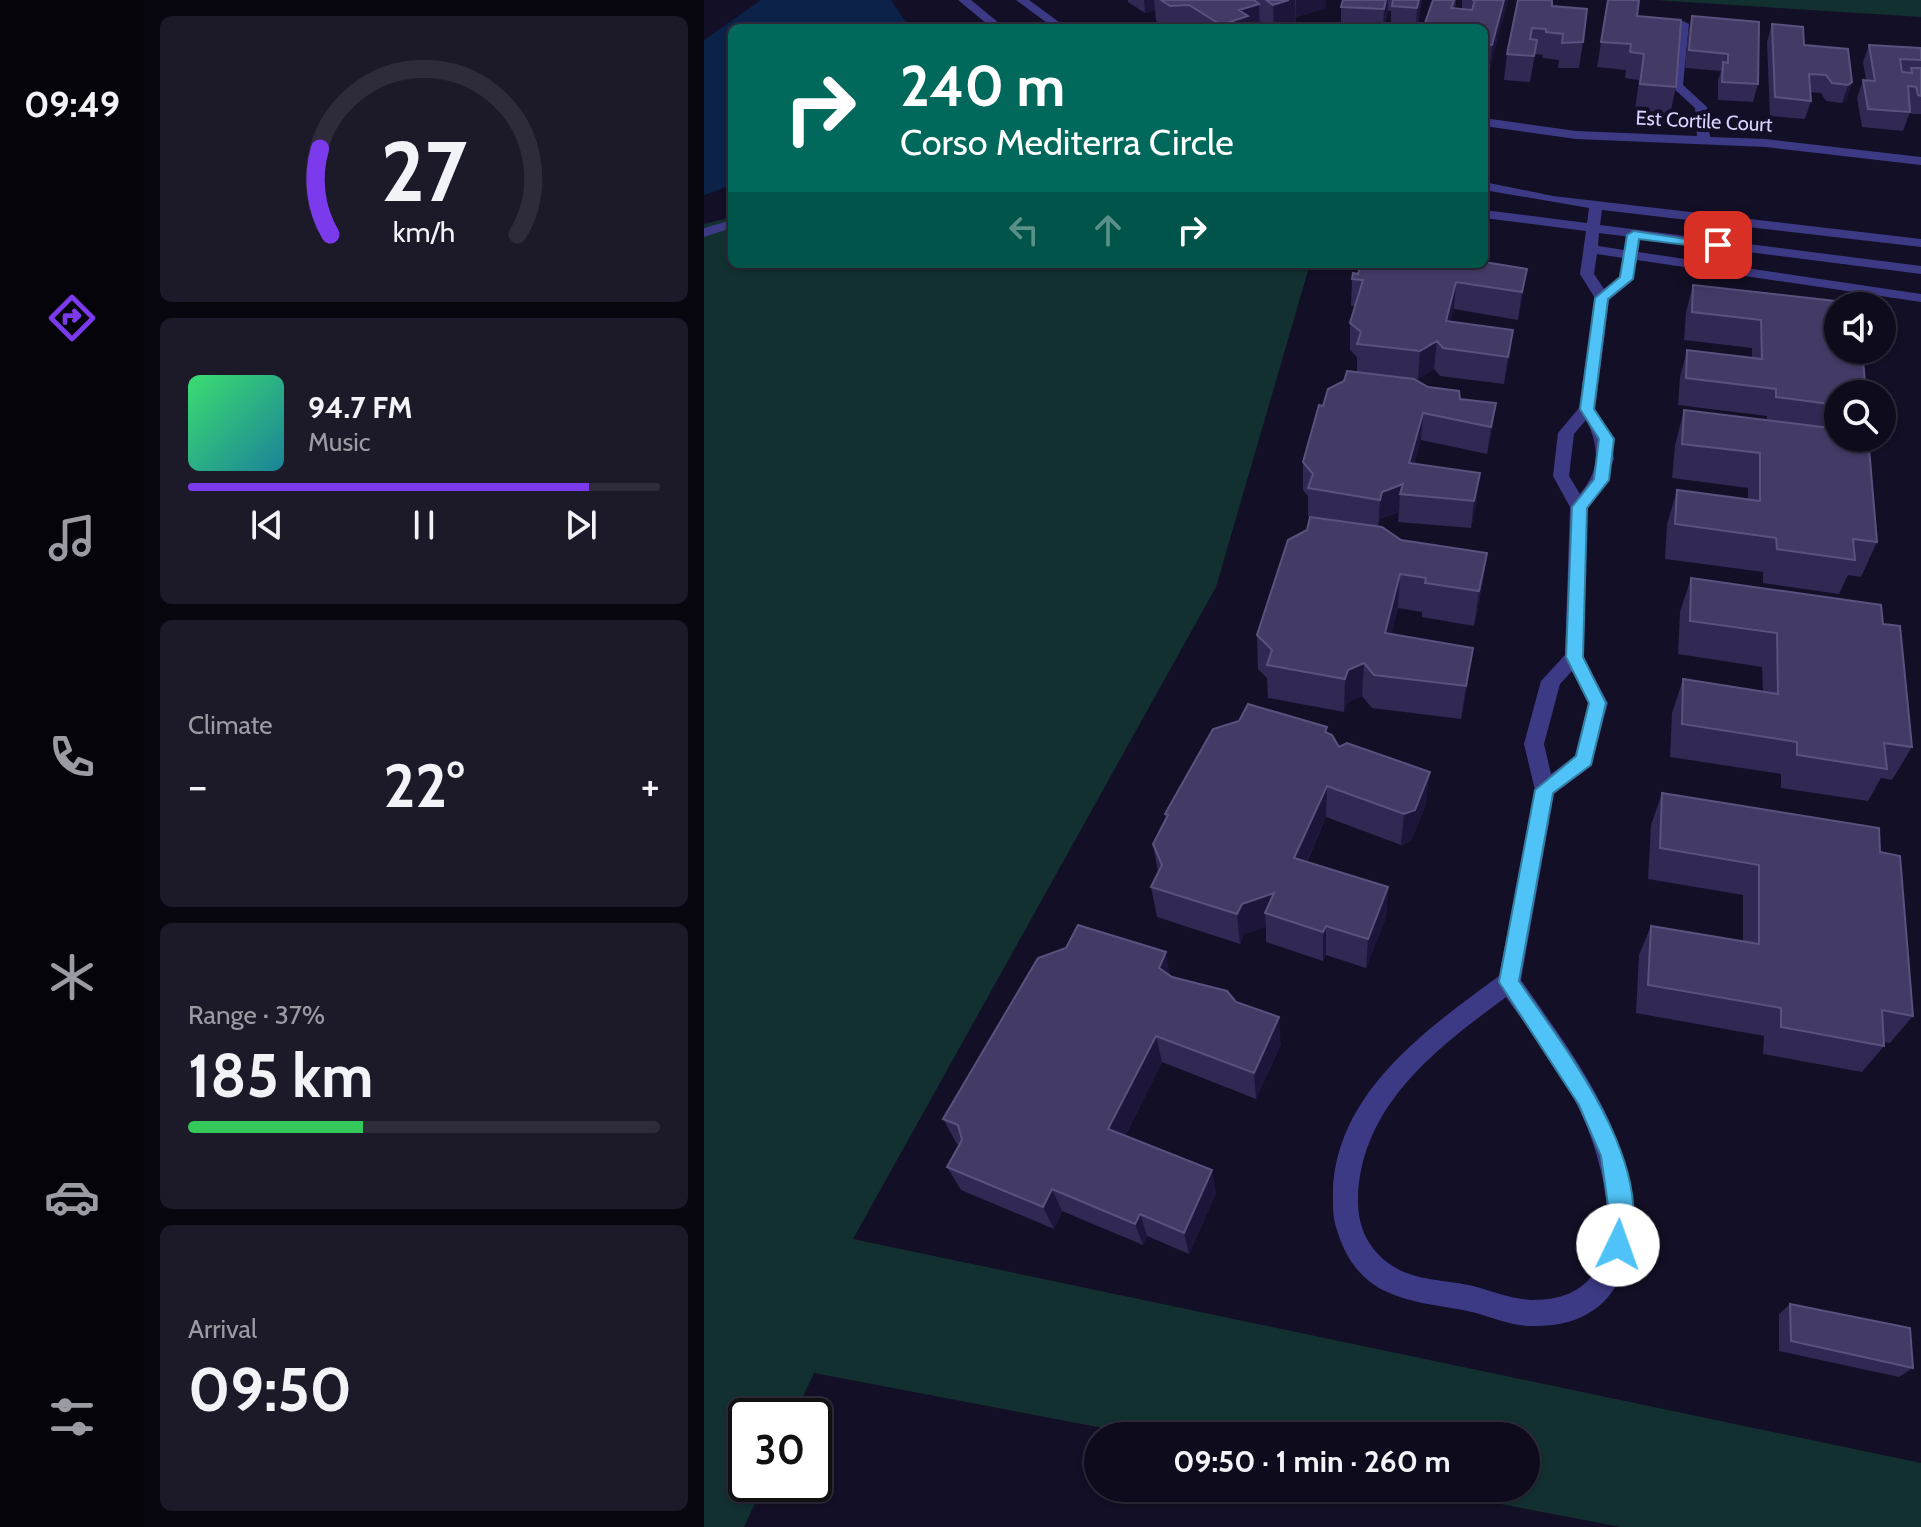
<!DOCTYPE html>
<html lang="en">
<head>
<meta charset="utf-8">
<style>
	body { margin:0; font-family:Cabin,sans-serif; background:#1c1929; color:#f1f3f6; height:100vh; display:flex; flex-direction:column; font-size:30px; white-space:nowrap }
	* { box-sizing:border-box; margin:0 }
	p { font-size:26px; color:#9b9ba3 }
	.icon { flex:none; width:44px; height:44px; fill:none; stroke:currentColor; stroke-width:2; stroke-linecap:round; stroke-linejoin:round }
	.map { position:relative; flex:1; overflow:hidden }
	.side { display:flex; flex-direction:column; gap:16px; padding:16px; background:#08060f; width:560px }
	.side>* { flex:none }
	.top-card { position:absolute; left:24px; top:24px; width:760px; height:244px; border-radius:12px; box-shadow:0 2px 6px #0004,0 0 0 2px #2e2b3b; background:#00695c; color:#fff; overflow:hidden }
	.tools { position:absolute; left:1120px; top:292px; display:grid; gap:16px }
	.tools a { display:grid; place-items:center; width:72px; height:72px; border-radius:50%; background:#0e0b1c; box-shadow:0 2px 6px #0004,0 0 0 2px #2e2b3b; font-size:40px }
	.speed { position:absolute; left:24px; top:1398px; display:flex; gap:16px; font-size:40px; font-weight:700; text-align:center }
	.speed>* { display:grid; place-content:center; width:104px; height:104px; border-radius:50%; background:#0e0b1c; box-shadow:0 2px 6px #0004,0 0 0 2px #2e2b3b; line-height:1 }
	.speed .limit { border:4px solid #111; border-radius:12px; background:#fff; color:#111 }
	.pin { position:absolute; display:grid; place-items:center; width:68px; height:68px; color:#fff; margin:-34px; border-radius:16px; box-shadow:0 4px 12px #0006 }
	.me { position:absolute; width:88px; margin:-44px; rotate:3deg; stroke-linejoin:round; filter:drop-shadow(0 0 6px #0008) }
	.turn { display:flex; align-items:center; gap:28px; height:168px; padding:0 40px; font-size:36px }
	.turn .icon { width:104px; height:104px; stroke-width:2.5 }
	.turn b { display:block; font-size:56px; line-height:68px }
	.lanes { display:flex; align-items:center; height:76px; padding:0 40px; background:#0003; justify-content:center; gap:40px; direction:ltr }
	.lanes .off { opacity:.35 }
	.big { font-size:60px; font-weight:800; line-height:1.1 }
	.side .widget { flex:1; display:flex; flex-direction:column; justify-content:center; gap:12px; min-width:0; padding:0 28px; border-radius:12px; background:#1c1929 }
	.side .dial { align-items:center; gap:0 }
	.dial svg { height:208px; overflow:visible; fill:none; stroke:#2e2b3b; stroke-width:7; stroke-linecap:round; text-anchor:middle }
	.dial text { fill:#f1f3f6; stroke:none }
	.song { display:flex; align-items:center; gap:24px }
	.cover { width:96px; height:96px; border-radius:12px; background:linear-gradient(135deg,hsl(140 70% 55%),hsl(190 70% 35%)) }
	.played { height:8px; border-radius:4px; background:linear-gradient(90deg,#7c3aed 85%,#2e2b3b 85%) }
	.keys { display:flex; justify-content:space-around; direction:ltr }
	.heat { display:flex; justify-content:space-between; align-items:center; font-size:44px; direction:ltr }
	.charge { height:12px; border-radius:6px; background:linear-gradient(90deg,#34c759 37%,#2e2b3b 0) }
	.trip { position:absolute; left:380px; top:1422px; width:456px; height:80px; border-radius:40px; background:#0e0b1c; box-shadow:0 2px 6px #0004,0 0 0 2px #2e2b3b; font-weight:800; line-height:80px; text-align:center }
	main { display:flex; flex:1; min-height:0 }
	.tab-bar { display:flex; flex-direction:column; width:144px; justify-content:space-around; align-items:center; background:#06040b; color:#9b9ba3 }
	.tab-bar .icon { width:56px; height:56px }
	.tab-bar .selected { color:#7c3aed }
	.tab-bar b { font-size:36px; color:#f1f3f6 }
	.map>svg:first-child { display:block }
	.green { fill:#12302f }
	.water { fill:#0c2248 }
	.lines { fill:none; stroke-linecap:round; stroke-linejoin:round }
	.minor { fill:#3d3a85; fill-rule:evenodd }
	.wall { fill:#312854 }
	.shaded-wall { fill:#1d163a }
	.building { fill:#433a66; stroke:#5a527e; stroke-width:2 }
	.route { fill:#4fc3f7; stroke:#337fa1; stroke-width:2 }
	.labels { text-anchor:middle; stroke-width:8; stroke-linejoin:round; paint-order:stroke }
	.far-street-label { font-size:20px; fill:#d9d4ff; stroke:#130f26 }
</style>
</head>
<body>
<main>
<nav class="tab-bar">
<b>09:49</b>
<svg class="icon selected" aria-label="directions" viewBox="0 0 24 24"><path d="M12 3l9 9-9 9-9-9zM9 14v-3h6M13 9l2 2-2 2"/></svg>
<svg class="icon" aria-label="music" viewBox="0 0 24 24"><path d="M9 18V5l10-2v13"/><circle cx="6" cy="18" r="3"/><circle cx="16" cy="16" r="3"/></svg>
<svg class="icon" aria-label="phone" viewBox="0 0 24 24"><path d="M5 4h4l2 5-3 2q2 4 5 5l2-3 5 2v4C11 20 4 13 5 4z"/></svg>
<svg class="icon" aria-label="climate" viewBox="0 0 24 24"><path d="M12 3v18M4 7l16 10M4 17L20 7"/></svg>
<svg class="icon" aria-label="car" viewBox="0 0 24 24"><path d="M5 17H2v-5l4-1 3-4h7l3 4 3 1v5h-3M9 17h6M6 11h13"/><circle cx="7" cy="17" r="2"/><circle cx="17" cy="17" r="2"/></svg>
<svg class="icon" aria-label="filters" viewBox="0 0 24 24"><path d="M4 7h16M4 17h16"/><circle cx="9" cy="7" r="2"/><circle cx="15" cy="17" r="2"/></svg>
</nav>
<section class="side">
<div class="widget dial"><svg viewBox="0 0 100 80">
<path d="M14 69A42 42 0 1 1 86 69"/>
<path d="M14 69A42 42 0 0 1 10 36" stroke="#7c3aed"/>
<text x="50" y="56" font-size="32" font-weight="700">27</text>
<text x="50" y="72" font-size="11">km/h</text>
</svg></div>
<div class="widget">
<div class="song"><i class="cover"></i><div><b>94.7 FM</b><p>Music</p></div></div>
<div class="played"></div>
<div class="keys"><svg class="icon" aria-label="previous" viewBox="0 0 24 24"><path d="M18 5L8 12l10 7zM5 5v14"/></svg><svg class="icon" aria-label="pause" viewBox="0 0 24 24"><path d="M8 5v14M16 5v14"/></svg><svg class="icon" aria-label="next" viewBox="0 0 24 24"><path d="M6 5l10 7-10 7zM19 5v14"/></svg></div>
</div>
<div class="widget"><p>Climate</p>
<div class="heat"><a>−</a><b class="big">22°</b><a>+</a></div>
</div>
<div class="widget"><p>Range · 37%</p><b class="big">185 km</b><div class="charge"></div></div>
<div class="widget"><p>Arrival</p><b class="big">09:50</b></div>
</section>
<div class="map">
<svg width="1217" height="1527" viewBox="0 0 1217 1527">
	<rect width="100%" height="100%" fill="#130f26"/>
	<path class="green" d="M950,0h267v17z
		M28,217v47h578l-94,323 -363,652 1068,224v64h-300l-204,-39h109v-52h-381l-331,-63 -20,43h-48v68h18l-20,43h-40v-1303z"/>
	<path class="water" d="M57,0h130l19,28h-178v157l-28,10v-155z"/>
	<g class="lines">
		<path class="minor" d="M254,0h13l34,28h-13z
			M312,0h13l38,28h-13z
			M979,21l6,3 -6,61 24,22 3,30 56,2 155,18v8l-155,-18 -190,-8 -92,-13v-8l92,13 121,5 -2,-28 -24,-22 6,-62z
			M780,182l69,14 368,43v8l-319,-37 -2,15 321,41v8l-322,-41 -1,13 26,4 4,-11 5,-1 7,4 -2,10 283,42v8l-284,-42 -6,22 -22,18 -14,109 15,28 4,22 -8,22 -19,27 -4,149 25,46 -17,63 -37,28 -33,186c31,45 64,88 87,138 36,79 44,211 -77,208 -20,0 -39,-9 -59,-14 -31,-7 -64,-8 -93,-24 -22,-13 -35,-34 -42,-58 -5,-14 -4,-27 -4,-41 5,-98 94,-160 166,-213l36,-186 -11,-46 17,-63 24,-26 5,-148 -17,-31 5,-43 21,-25 16,-110 -15,-24 6,-43 -102,-13v-8l103,13 2,-15 -105,-18zM893,254l26,4 -4,19 -15,12 -10,-15zM882,420c14,28 14,50 -6,74l-11,-18 5,-42zM868,671l16,32 -13,53 -24,18 -7,-30 16,-60zM802,997c25,36 54,72 73,112 30,62 61,192 -47,191 -21,-1 -40,-9 -59,-14 -25,-6 -55,-5 -77,-18 -26,-15 -39,-40 -38,-70 3,-93 79,-150 148,-201z
			M28,220v8l-28,9v-9z"/>
	</g>
	<path class="wall" d="M424,0h198v8l-30,9v6l-15,5h-11l-10,-7v7h-93l-11,-7 -1,-11 -10,3 -17,-11z
		M639,0h79l-5,28h-26v-17h-3l-4,17h-43v-21z
		M729,0h23l-1,8 7,1v-9h46l-19,71 -5,-1v-42h-60z
		M904,0l29,16 39,71 -6,27 -35,-4 4,-30 -14,-2 1,-8 -29,-3z
		M848,6l31,36 -4,26h-21l1,-8 -17,-2 1,-3 -8,-1 -5,28 -26,-2 3,-26z
		M988,16l66,68 -5,18 -35,-2v-20l3,-9 -36,-3 3,-35z
		M1068,24l32,21 48,37 -6,18 -4,3 -16,-2 -5,-8 -11,-1 1,9 -6,18 -35,-3 -3,-74z
		M1165,45l52,3v66h-10l-2,-9 1,7 -7,19 -41,-4 -5,-29 6,-18h3l-3,-18z
		M823,269l-9,51 -64,-11 -4,13 63,8 -9,54 -64,-8 -6,-7 -16,10 -61,-7v-15l-7,-7v-27l5,-17h-4l1,-27 6,-5z
		M989,285l145,21 28,86 -1,2h-27v30l-2,5 17,17 24,96 -16,35 -13,-2 -9,19 -76,-11v-11l-98,-13 2,-35 10,-34 71,9v-11l-76,-10 3,-33 9,-35 83,10v-4l-89,-11 2,-28 7,-27 65,8v-10l-68,-8 2,-28z
		M724,387l32,12 36,4 -4,28 -5,23 -66,-14 -7,23 63,37 -6,28 -73,-6 1,-10 -19,7 -2,7 23,14 86,13 -5,35 -8,38 -52,-9v-5l-24,-4 -7,26 77,48 -7,37 -89,-11 -10,-12 -15,7 -3,9 -76,-14 -1,-20 -9,-9 -1,-34 96,-112 -45,-7v-20l-5,-6v-28l20,-56z
		M987,578l192,46 29,123 -20,33 -11,-2 -13,23 -87,-13v-14l-111,-17 2,-44 11,-34 80,13 -1,-25 -84,-13 2,-42z
		M623,727v6l12,14 87,57 -15,37 -10,4 -75,-28 -19,45 81,25 -2,30 -20,51 -40,-13 -3,6 -57,-19v-15l-22,7 -4,10 -83,-27 -6,-30 7,-14 -5,-29 13,-24 -1,-6z
		M958,793l218,59 33,164 -23,27 -7,-1 1,4 -22,26 -99,-18 1,-18 -128,-23 3,-58 12,-29 92,15v-46l-95,-16 3,-54z
		M466,975l66,27 45,42 -25,55 -94,-37 -37,74 91,57 -27,61 -42,-18 -4,9 -81,-34 -8,18 -93,-39 -14,-23 12,-23h-2l-14,-25z
		M1086,1304l123,64 -14,9 -120,-26v-37z"/>
	<path class="shaded-wall" d="M440,0h10l1,10 -10,3z
		M585,0h6l1,23 -15,5h-7l-1,-23z
		M592,0h30v8l-30,9z
		M682,0h2v11l-4,17h-1l1,-19z
		M715,0h3l-6,28 1,-20z
		M800,0h4l-1,4 -18,67 3,-26z
		M555,4l1,24h-39v-3l18,-15z
		M1148,82l-6,18 -4,3 6,-18z
		M823,269l-4,27 -5,24 4,-28z
		M752,282l-2,27 -11,39 3,-27z
		M809,330l-3,27 -6,27 4,-27z
		M733,341l-3,28 -16,10 2,-28z
		M792,403l-4,28 -5,23 4,-27z
		M719,413l-2,27 -14,50 2,-27z
		M776,473l-3,27 -6,28 3,-27z
		M699,484l-3,10 -1,18 -19,7 -2,8 2,-27 2,-8z
		M783,553l-5,35 -8,38 5,-35z
		M696,574l-2,34 -15,59 2,-34z
		M769,648l-5,34 -7,37 5,-33z
		M660,663l-2,33 -15,7 -3,9 1,-33 3,-9z
		M726,772l-4,32 -15,37 -10,4 3,-31z
		M623,786l-1,31 -31,71 -1,-30z
		M684,887l-2,30 -20,51 2,-29z
		M570,893l-9,20 1,14 -22,7 -4,10 -3,-30 5,-10z
		M622,926v29l-3,6v-29z
		M462,952l5,29 -12,-13z
		M575,1017l2,27 -25,55 -2,-26z
		M452,1036l6,26 -46,91 -8,-24z
		M508,1170l4,23 -27,61 -5,-21z
		M348,1189l10,22 -8,18 -11,-22z
		M436,1214l7,22 -4,9 -8,-21z"/>
	<path class="building" d="M457,0h93l5,4 -20,6 9,6 -27,9 -32,-20 -19,1z
		M562,0h23l-16,5z
		M639,0h43l-2,9 -43,-2z
		M689,0h26l-2,8 -25,-2z
		M729,0h21l-3,8 21,2 3,-10h-3h32l-12,45 -8,-1v-16h-44l-16,-2z
		M814,0h34v6l35,3 -4,33 -21,1 1,-9 -17,-2v-3l-14,-1 -2,11 7,1 -3,16 -27,-2z
		M904,0h31l-2,16 44,4 -5,67 -36,-3 4,-30 -14,-2 1,-8 -30,-2z
		M988,16l67,6 -1,62 -36,-2 1,-20 5,1v-9l-39,-4z
		M1068,24l31,3 1,18 44,4 4,33 -4,3 -16,-2 -6,-8 -17,-1 2,27 -36,-4z
		M1165,45l52,3v12l-21,-1 2,13 10,1 -1,-5h10v28l-3,-1 -2,-8 -8,-1 2,26 -42,-3 -5,-29 12,1z
		M780,262l43,7 -5,23 -66,-10 -10,39 67,9 -5,27 -65,-9 -6,-7 -17,10 -63,-7 4,-12 -11,-9 13,-43 -11,-1 1,-6 5,1 3,-10h123z
		M989,285l151,17 1,4h-7v44h24l4,42 -22,-3 1,5h-7v11l-62,-8v-8l-90,-11 1,-28 75,9 -1,-39 -69,-8z
		M643,371l67,8 14,8 31,4 1,8 36,4 -5,24 -68,-14 -14,50 71,10 -6,28 -74,-7 3,-10 -21,8 -2,8 -72,-12 5,-14 -10,-12 16,-57 4,1 5,-17 16,-8z
		M980,410l154,19v9h15v8l16,2 8,94 -24,-3 2,21 -78,-11 -1,-11 -101,-14 2,-34 83,11v-48l-78,-9z
		M606,517l72,10 19,13 86,13 -8,38 -54,-8 1,-5 -26,-4 -15,59 88,15 -7,38 -92,-11 -10,-12 -16,7 -3,9 -78,-14 5,-15 -15,-15 31,-95 19,-10z
		M987,578l190,27 2,19 17,2 12,121 -28,-4 3,26 -90,-14v-13l-115,-18 1,-45 95,15 -1,-61 -87,-12z
		M544,704l79,23 -2,5 7,3 7,12 8,-4 83,29 -15,38 -11,4 -77,-28 -33,72 94,29 -20,52 -42,-13 -3,6 -58,-19 9,-20 -32,11 -5,10 -86,-27 11,-22 -9,-21 15,-29 -3,-1 48,-85 26,-8z
		M958,793l217,35 1,24 20,4 13,160 -31,-6 2,36 -103,-19v-19l-133,-23 3,-59 108,18v-79l-99,-17z
		M374,925l88,27 -7,16 13,9 55,14 9,11 43,15 -25,56 -98,-37 -48,93 104,41 -28,63 -44,-19 -5,10 -83,-35 -9,18 -96,-40 15,-27 -4,-15 -15,-6 95,-161 28,-10z
		M1086,1304l120,24 3,40 -122,-27z"/>
	<path class="route" d="M930,231l91,14 -7,4 -79,-10 -6,40 -25,20 -14,110 20,30 -5,41 -22,28 -4,149 23,46 -15,62 -38,28 -34,188c45,66 142,188 107,272l-8,4 -8,-4 -4,-8 4,-26 -9,-63 -22,-51 -80,-123 36,-192 41,-34 13,-53 -23,-46 6,-150 22,-28 5,-40 -19,-30 15,-111 25,-21 7,-42z"/>
	<g class="labels">
		<g class="far-street-label">
			<text transform="translate(1000 121) rotate(3)" y="7">Est Cortile Court</text>
		</g>
	</g>
</svg>
<div class="tools">
<a><svg class="icon" aria-label="sound" viewBox="0 0 24 24"><path d="M4 9h4l5-4v14l-5-4H4zM17 9q2 3 0 6"/></svg></a>
<a><svg class="icon" aria-label="search" viewBox="0 0 24 24"><circle cx="10" cy="10" r="6"/><path d="M15 15l6 6"/></svg></a>
</div>
<div class="speed"><div class="limit">30</div></div>
<div class="pin" style="left:1014px;top:245px;background:#d93025"><svg class="icon" aria-label="arrive" viewBox="0 0 24 24"><path d="M6 21V4h12l-3 4 3 4H6"/></svg></div>
<svg class="me" style="left:914px;top:1245px" viewBox="-20 -20 40 40"><circle r="19" fill="#fff"/><path d="M0-13L10 11 0 6-10 11z" fill="#4fc3f7"/></svg>
<div class="trip">09:50 · 1 min · 260 m</div>
<div class="top-card">
<div class="turn"><svg class="icon" aria-label="right" viewBox="0 0 24 24"><path d="M7 20v-9h11M14 6l5 5-5 5"/></svg><div><b>240 m</b>Corso Mediterra Circle</div></div>
<div class="lanes"><svg class="icon off" aria-label="left" viewBox="0 0 24 24"><path d="M17 20v-9H6M10 6l-5 5 5 5"/></svg><svg class="icon off" aria-label="ahead" viewBox="0 0 24 24"><path d="M12 20V5M6 11l6-6 6 6"/></svg><svg class="icon" aria-label="right" viewBox="0 0 24 24"><path d="M7 20v-9h11M14 6l5 5-5 5"/></svg></div>
</div>
</div>
</main>
</body>
</html>
